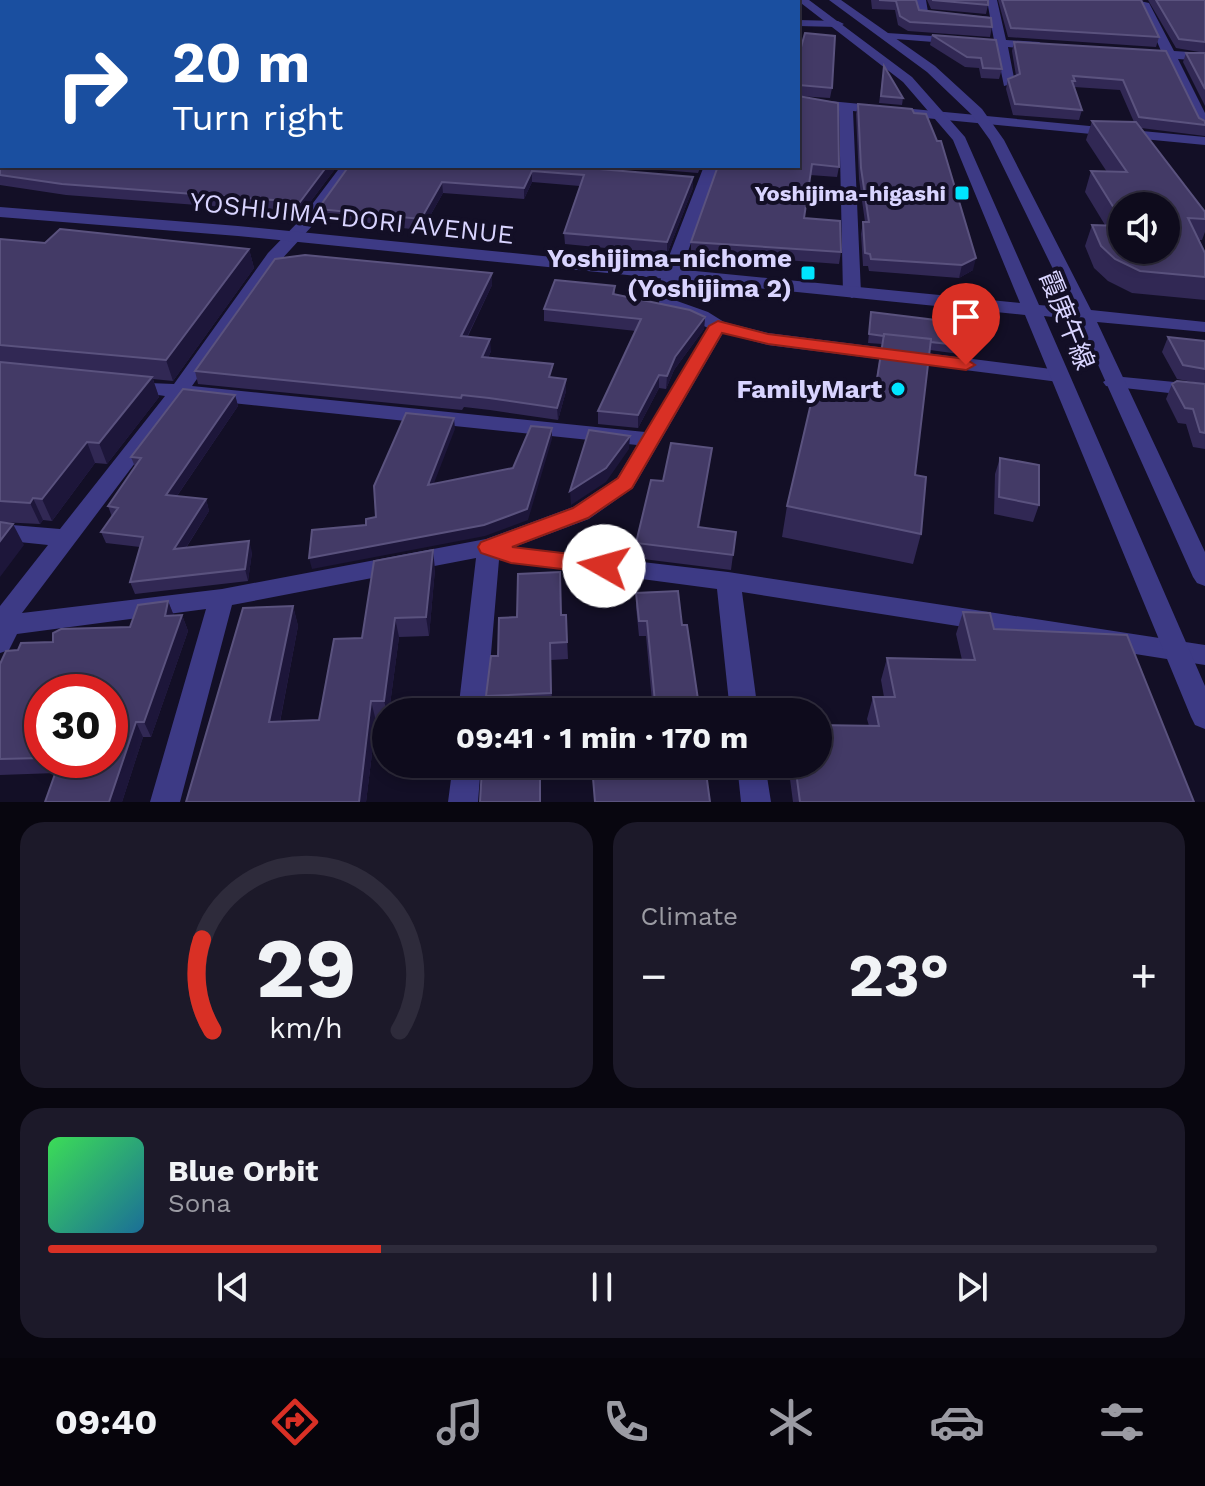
<!DOCTYPE html>
<html lang="en">
<head>
<meta charset="utf-8">
<style>
	body { margin:0; font-family:"Work Sans","Noto Sans JP",sans-serif; background:#1c1929; color:#f1f3f6; height:100vh; display:flex; flex-direction:column; font-size:30px; white-space:nowrap }
	* { box-sizing:border-box; margin:0 }
	p { font-size:26px; color:#9b9ba3 }
	.icon { flex:none; width:44px; height:44px; fill:none; stroke:currentColor; stroke-width:2; stroke-linecap:round; stroke-linejoin:round }
	.map { position:relative; height:802px; overflow:hidden }
	.details { display:flex; flex-direction:column; gap:20px; padding:20px; background:#08060f; flex:1 }
	.details>* { flex:none }
	.banner { position:absolute; left:0px; top:0px; width:800px; height:168px; box-shadow:0 4px 12px #0003,0 0 0 2px #2e2b3b; background:#1a4fa0; color:#fff; overflow:hidden }
	.tools { position:absolute; left:1108px; top:192px; display:grid; gap:16px }
	.tools a { display:grid; place-items:center; width:72px; height:72px; border-radius:50%; background:#0e0b1c; box-shadow:0 4px 12px #0003,0 0 0 2px #2e2b3b; font-size:40px }
	.speed { position:absolute; left:24px; top:674px; display:flex; gap:16px; font-size:40px; font-weight:700; text-align:center }
	.speed>* { display:grid; place-content:center; width:104px; height:104px; border-radius:50%; background:#0e0b1c; box-shadow:0 4px 12px #0003,0 0 0 2px #2e2b3b; line-height:1 }
	.speed .limit { border:12px solid #d22; background:#fff; color:#111 }
	.pin { position:absolute; display:grid; place-items:center; width:68px; height:68px; color:#fff; margin:-82px -34px; border-radius:50% 50% 50% 0; rotate:-45deg; box-shadow:0 0 8px #0007 }
	.pin .icon { rotate:45deg }
	.me { position:absolute; width:88px; margin:-44px; rotate:277deg; stroke-linejoin:round; filter:drop-shadow(0 0 6px #0008) }
	.turn { display:flex; align-items:center; gap:28px; height:168px; padding:0 40px; font-size:36px }
	.turn .icon { width:104px; height:104px; stroke-width:2.5 }
	.turn b { display:block; font-size:56px; line-height:68px }
	.big { font-size:60px; font-weight:700; line-height:1.1 }
	.details .card { flex:1; display:flex; flex-direction:column; justify-content:center; gap:12px; min-width:0; padding:0 28px; border-radius:24px; background:#1c1929 }
	.details .dial { align-items:center; gap:0 }
	.dial svg { height:208px; overflow:visible; fill:none; stroke:#2e2b3b; stroke-width:7; stroke-linecap:round; text-anchor:middle }
	.dial text { fill:#f1f3f6; stroke:none }
	.song { display:flex; align-items:center; gap:24px }
	.cover { width:96px; height:96px; border-radius:12px; background:linear-gradient(135deg,hsl(130 70% 55%),hsl(200 70% 35%)) }
	.played { height:8px; border-radius:4px; background:linear-gradient(90deg,#d93025 30%,#2e2b3b 30%) }
	.keys { display:flex; justify-content:space-around; direction:ltr }
	.heat { display:flex; justify-content:space-between; align-items:center; font-size:44px; direction:ltr }
	.details .tiles { flex:1; display:grid; gap:20px; grid-template-columns:1fr 1fr }
	.card:last-child { grid-column:span 2 }
	.trip { position:absolute; left:372px; top:698px; width:460px; height:80px; border-radius:40px; background:#0e0b1c; box-shadow:0 4px 12px #0003,0 0 0 2px #2e2b3b; font-weight:700; line-height:80px; text-align:center }
	.tabs { display:flex; height:128px; justify-content:space-around; align-items:center; background:#06040b; color:#9b9ba3 }
	.tabs .icon { width:56px; height:56px }
	.tabs .selected { color:#d93025 }
	.tabs b { font-size:36px; color:#f1f3f6 }
	.map>svg:first-child { display:block }
	.lines { fill:none; stroke-linecap:round; stroke-linejoin:round }
	.minor { fill:#3d3a85; fill-rule:evenodd }
	.tertiary { fill:#3d3a85; fill-rule:evenodd }
	.wall { fill:#312854; fill-rule:evenodd }
	.shaded-wall { fill:#1d163a }
	.building { fill:#433a66; stroke:#5a527e; stroke-width:2 }
	.route { fill:#d93025; stroke:#8d1f18; stroke-width:2 }
	.poi-dot { fill:#00e5ff; stroke:#130f26; stroke-width:3 }
	.labels { text-anchor:middle; stroke-width:8; stroke-linejoin:round; paint-order:stroke }
	.far-poi-label { font-size:22px; font-weight:bold; fill:#d9d4ff; stroke:#130f26; text-anchor:end }
	.street-label { font-size:26px; fill:#d9d4ff; stroke:#130f26 }
	.poi-label { font-size:26px; font-weight:bold; fill:#d9d4ff; stroke:#130f26; text-anchor:end }
</style>
</head>
<body>
<div class="map">
<svg width="1205" height="802" viewBox="0 0 1205 802">
	<rect width="100%" height="100%" fill="#130f26"/>
	<g class="lines">
		<path class="minor" d="M171,0h30l1,2h-30z
			M916,0h10l2,12 62,5 -3,-17h10l9,40 33,2 6,4 -6,4 -31,-3 7,36 -11,3 -8,-39 -113,-9 -2,-2 6,-3 107,7 -3,-16 -72,-7z
			M1140,1l9,2 25,48 31,2v8l-27,-2 27,54v18l-7,-4 -33,-69 -28,-5 6,-4 18,2z
			M798,20l40,1 6,3 -6,3 -40,-1z
			M798,98l407,39v8l-352,-34 8,182 -9,5 -9,-5 -4,-183 -41,-4z
			M0,115h2v8h-2z
			M341,166h15l-43,59 -33,36 -88,125 453,46 63,-104 -49,-24 2,-27 43,-111h14l-39,111 -2,24 31,11 16,10 44,11 291,37 10,6 -10,6 -291,-37 -45,-12 -90,155 -44,31 -75,28 214,25 477,73v20l-463,-73 16,120h-28l-13,-123 -218,-29 -13,152h-28l18,-154 -244,47 -52,197h-30l56,-193 -189,25 -8,16 -9,3v-47l48,-61 -48,-5v-16l60,5 105,-133 -41,-6 -3,-4 3,-4 50,2 94,-131 33,-34zM184,398l453,47 -20,33 -44,29 -87,32 -264,50 -200,24z
			M1113,376l92,9v12l-99,-11 -3,-4z
			M453,764h28l-3,38h-30z
			M737,764h28l6,38h-30z"/>
		<path class="tertiary" d="M797,0h12l103,77 53,60 74,168 33,3 -82,-168 -18,-25 -45,-43 -98,-72h12l94,66 47,43 22,31 87,170 114,12v10l-108,-10 108,230v34l-8,-3 -4,-6 -115,-257 -34,-4 161,370v43l-10,-4 -4,-8 -166,-402 -787,-79 -238,-19v-10l238,19 782,77 -67,-163 -50,-58z"/>
	</g>
	<path class="wall" d="M669,0h119v2h-116z
		M871,0h45l3,10 73,17 -2,10 -82,-6 -10,-6 -3,-15 -23,-1z
		M927,0h61v5l-2,9 -55,-5z
		M998,0h146l-2,1 17,36 -3,10 -148,-10z
		M1148,0h57v53l-29,-5z
		M932,35l64,5 6,29 -3,10 -18,-1 -2,-10 -14,-1 -35,-22z
		M1014,42l152,9 33,67 6,7v11l-64,-8 64,84v20l-3,8h-3l6,13v47l-73,-7 -24,-12 -14,-13 -9,-22 7,-21h13l-20,-33 6,-21 16,1 -21,-32 6,-19 42,1 -14,-32 -46,-3 8,23 -3,10 -66,-5 -7,-26 2,-10 8,-3 -4,-25zM1122,206l44,44h-44z
		M798,51l34,37 -2,10 -32,-2z
		M1186,53h19v53l-22,-44z
		M884,66l19,32 -1,7 -23,-2z
		M798,96l41,71 -2,10 -27,-2 -6,43 37,34 -2,12 -148,-11v-11z
		M858,104l115,166 -14,8 -90,-7 -1,-5h-5l-2,-32 2,-12h2l-6,-43 -3,-65z
		M0,153l2,13h332l1,3 -33,44 -236,-18 -66,-10z
		M349,166l344,11v11l-26,66 -102,-10 -1,-11 16,-47 -48,-4 -8,17 -81,-6 -21,37 -102,-10 -2,-11z
		M613,166h88l-3,7z
		M0,239l45,4 204,6 5,19 -81,113 -20,-2 6,18 -52,67 -12,-1 -43,58 -9,-1 -3,4 -40,-2z
		M492,273v12l-24,51 23,15 -3,7 65,20 13,1v12l-8,29 -68,-10 -26,-3 -2,3 -264,-26 -3,-13z
		M615,286v9l90,22 -1,12 -30,41 -8,19 -7,-1 -21,40 -40,-4v-13l38,-80 -92,-10v-12z
		M871,312l105,35 -2,9 -44,-6 -15,125 6,59 -8,30 -131,-27 5,-31 87,-114 8,-48 -14,-1z
		M1168,337l37,4v108l-12,-2 -7,-23 -8,-1 -12,-24 6,-15 26,-1 -21,-4 -15,-27z
		M235,395l3,11 -61,90 29,3 3,12 -23,37 66,4 -4,29 -113,13 -5,-12 10,-35 -34,-4 -5,-11 11,-15 -4,-11 27,-39 -4,-10z
		M712,448l-13,79 37,5 -5,38 -96,-12 1,-15 27,-62z
		M1000,458l39,47 -6,17 -39,-8 1,-40z
		M435,569l-6,67 -30,1 -10,75h-3v8l-10,1 -10,81h-180l107,-196 5,20 -18,96 39,-2 43,-82z
		M636,593l46,32 17,81v6h-46l-7,-76h-7l-3,-29z
		M168,601l6,15 8,-1 6,16 -37,106h-8l-21,65h-77l11,-29 -56,2v-111l18,-14 35,-8 77,-15zM42,692l68,68h-68z
		M963,612l31,17 200,173h-401l-5,-38h30l51,-38 -2,-7 6,-22h11l-3,-17 6,-22 75,2 -6,-26z
		M561,615h5l2,44 -17,1 1,51 -64,1 -2,-16z"/>
	<path class="shaded-wall" d="M773,0h15v2h-32z
		M327,166h7l1,3 -33,44 -2,-11z
		M532,171v11l-8,17v-11z
		M693,177v11l-26,66v-12z
		M442,182l1,11 -21,37 -1,-11z
		M249,249l5,19 -81,113 -7,-21z
		M976,258l-3,12 -14,8 3,-13z
		M492,273v12l-30,62 -1,-11z
		M705,317l-1,12 -30,41 -8,19 1,-13 8,-19z
		M490,339l1,12 -8,18 -1,-12z
		M659,375v13l-21,40v-13z
		M152,377l7,20 -52,67 -8,-21z
		M566,379v12l-8,29 -1,-12z
		M235,395l3,11 -68,100 -4,-11z
		M454,418l1,11 -26,67 -1,-11z
		M552,428v11l-24,81 -43,16 -173,33 -3,-11 175,-33z
		M630,436l-1,13 -23,33 -35,23 -1,-14z
		M87,442l8,21 -43,58 -10,-22z
		M712,448l-2,15 -13,79 1,-15z
		M33,498l10,22 -3,4 -10,-21z
		M206,499l3,12 -31,49 -4,-11z
		M13,524l11,21 -24,32v-36z
		M249,541l3,11 -4,29 -3,-12z
		M433,550l2,19 -6,67 -3,-19z
		M168,601l6,15h-9z
		M293,606l5,20 -22,116 -7,-20z
		M182,615l6,16 -37,106 -7,-15z
		M395,618l4,19 -10,75h-2l-3,-11z
		M371,701l5,20 -10,81h-7z
		M136,722l7,15 -21,65h-13z"/>
	<path class="building" d="M0,0h181l-2,2h-177l-1,103 -1,-1z
		M439,0h60l-1,2h-60z
		M583,0h64l-1,2h-65z
		M685,0h88l-17,2h-47z
		M879,0h37l3,10 72,8 1,9 -82,-5 -10,-6 -4,-15z
		M932,0h56v5z
		M1002,0h139l18,37 -148,-9z
		M1156,0h49v42l-26,-3z
		M805,33l30,3 -3,52 -33,-3 -1,5v-39h2z
		M932,35l64,5 6,29 -19,-1 -2,-10 -14,-1z
		M1014,42l152,9 33,67 6,3v4l-66,-8 -16,-37 -50,-4 2,5h-3l10,29 -67,-6 -7,-25 12,-5z
		M1186,53h19v36z
		M884,66l19,32 -22,-2z
		M798,96l40,7 1,64 -27,-3 -8,54 36,3 1,31 -150,-10 27,-76h80z
		M858,104l54,5 2,4 12,1 11,27h4l35,117 -14,7 -91,-6 -1,-5 -5,-1 -2,-31h6l-8,-54z
		M1092,121l44,1 69,90v7l-17,-1 17,35v24l-65,-6 -25,-12 -14,-13 -9,-21 30,1v24h44v-44h-44v15l-31,-50 36,1z
		M2,152v14h325l-27,36 -238,-18 -62,-9v-22z
		M349,166h215l129,11 -26,65 -103,-9 20,-58 -52,-4 -8,17 -82,-6 -21,37 -103,-10z
		M60,229l189,20 -83,111 -166,-15v-106l45,4z
		M305,255l187,18 -31,63 29,3 -8,18 71,7 -4,13 17,2 -9,29 -68,-10 -27,-3 -1,3 -266,-27 80,-112z
		M555,280l60,6 -2,8 77,16 15,7 -30,40 -8,19 -8,-1 -21,40 -40,-4 43,-92 -97,-10z
		M871,312l105,13v22l-45,-5v-3l-47,-5v2l-15,-2z
		M884,334l47,5 -16,136 11,2 -5,57 -134,-28 29,-124 59,10z
		M1168,337l37,4v28l-22,-4z
		M0,362l152,15 -53,66 -12,-1 -45,57 -9,-1 -3,5 -30,-2z
		M1177,381l28,3v49l-5,-1 -7,-23 -8,-1 -13,-24z
		M183,389l52,6 -69,100 40,4 -32,50 75,-8 -4,28 -115,13 13,-45 -42,-5 17,-24 -10,-2 33,-48 -10,-1z
		M406,413l48,5 -26,67 85,-17 18,-42 21,2 -25,81 -43,16 -175,33 3,-28 54,-5v-6l10,-2 -2,-31z
		M589,430l41,6 -24,32 -36,23z
		M671,443l41,5 -14,79 38,5 -3,23 -97,-12 15,-63 12,1z
		M1000,458l39,7v40l-40,-8z
		M0,522l13,2 -13,17z
		M433,550l-7,67 -31,1 -11,83h-13l-12,101h-173l57,-194 50,-2 -24,116 50,-2 15,-81 28,-1 12,-77z
		M560,572l1,43h5l1,27 -17,1 1,50 -65,3 5,-40h7l1,-38 18,-1 1,-43z
		M678,591l4,34h5l12,81 -22,1 1,5h-22l-9,-91h-8l-3,-28z
		M168,601l-3,15 17,-1 -38,107h-8l-27,80h-64l15,-42h50v-68h-68v66l-42,1v-95l6,-13 12,-1 3,-7 32,-1v-9l8,-4 69,-2 8,-22z
		M963,612l27,1 4,16 133,6 67,167h-394l-5,-38h23v-39l61,1 -6,-29h22l-8,-39 88,2z
		M649,764h35l1,3 20,-2 5,37h-115l-2,-24 57,-2z
		M540,765v37h-60l2,-34z"/>
	<path class="route" d="M718,321l50,13 198,25 9,6 -9,5 -198,-26 -46,-11 -90,155 -44,30 -76,29 92,11 11,8 -3,6 -8,2 -93,-11 -30,-10 -3,-6 3,-5 92,-34 45,-30 91,-152z"/>
	<g class="poi-dot">
		<rect x="954" y="185" width="16" height="16" rx="4"/>
		<rect x="800" y="265" width="16" height="16" rx="4"/>
		<circle cx="898" cy="389" r="8"/>
	</g>
	<g class="labels">
		<g class="far-poi-label">
			<text x="946" y="201">Yoshijima-higashi</text>
		</g>
		<g class="street-label">
			<text transform="translate(352 218) rotate(6)" y="9">YOSHIJIMA-DORI AVENUE</text>
			<text transform="translate(1067 320) rotate(68)" y="9">霞庚午線</text>
		</g>
		<g class="poi-label">
			<text x="792" y="267">Yoshijima-nichome<tspan x="792" dy="30">(Yoshijima 2)</tspan></text>
			<text x="882" y="398">FamilyMart</text>
		</g>
	</g>
</svg>
<div class="tools">
<a><svg class="icon" aria-label="sound" viewBox="0 0 24 24"><path d="M4 9h4l5-4v14l-5-4H4zM17 9q2 3 0 6"/></svg></a>
</div>
<div class="speed"><div class="limit">30</div></div>
<div class="pin" style="left:966px;top:365px;background:#d93025"><svg class="icon" aria-label="arrive" viewBox="0 0 24 24"><path d="M6 21V4h12l-3 4 3 4H6"/></svg></div>
<svg class="me" style="left:604px;top:566px" viewBox="-20 -20 40 40"><circle r="19" fill="#fff"/><path d="M0-13L10 11 0 6-10 11z" fill="#d93025"/></svg>
<div class="trip">09:41 · 1 min · 170 m</div>
<div class="banner">
<div class="turn"><svg class="icon" aria-label="right" viewBox="0 0 24 24"><path d="M7 20v-9h11M14 6l5 5-5 5"/></svg><div><b>20 m</b>Turn right</div></div>
</div>
</div>
<section class="details">
<div class="tiles">
<div class="card dial"><svg viewBox="0 0 100 80">
<path d="M14 69A42 42 0 1 1 86 69"/>
<path d="M14 69A42 42 0 0 1 10 34" stroke="#d93025"/>
<text x="50" y="56" font-size="32" font-weight="700">29</text>
<text x="50" y="72" font-size="11">km/h</text>
</svg></div>
<div class="card"><p>Climate</p>
<div class="heat"><a>−</a><b class="big">23°</b><a>+</a></div>
</div>
<div class="card">
<div class="song"><i class="cover"></i><div><b>Blue Orbit</b><p>Sona</p></div></div>
<div class="played"></div>
<div class="keys"><svg class="icon" aria-label="previous" viewBox="0 0 24 24"><path d="M18 5L8 12l10 7zM5 5v14"/></svg><svg class="icon" aria-label="pause" viewBox="0 0 24 24"><path d="M8 5v14M16 5v14"/></svg><svg class="icon" aria-label="next" viewBox="0 0 24 24"><path d="M6 5l10 7-10 7zM19 5v14"/></svg></div>
</div>
</div>
</section>
<nav class="tabs">
<b>09:40</b>
<svg class="icon selected" aria-label="directions" viewBox="0 0 24 24"><path d="M12 3l9 9-9 9-9-9zM9 14v-3h6M13 9l2 2-2 2"/></svg>
<svg class="icon" aria-label="music" viewBox="0 0 24 24"><path d="M9 18V5l10-2v13"/><circle cx="6" cy="18" r="3"/><circle cx="16" cy="16" r="3"/></svg>
<svg class="icon" aria-label="phone" viewBox="0 0 24 24"><path d="M5 4h4l2 5-3 2q2 4 5 5l2-3 5 2v4C11 20 4 13 5 4z"/></svg>
<svg class="icon" aria-label="climate" viewBox="0 0 24 24"><path d="M12 3v18M4 7l16 10M4 17L20 7"/></svg>
<svg class="icon" aria-label="car" viewBox="0 0 24 24"><path d="M5 17H2v-5l4-1 3-4h7l3 4 3 1v5h-3M9 17h6M6 11h13"/><circle cx="7" cy="17" r="2"/><circle cx="17" cy="17" r="2"/></svg>
<svg class="icon" aria-label="filters" viewBox="0 0 24 24"><path d="M4 7h16M4 17h16"/><circle cx="9" cy="7" r="2"/><circle cx="15" cy="17" r="2"/></svg>
</nav>
</body>
</html>
